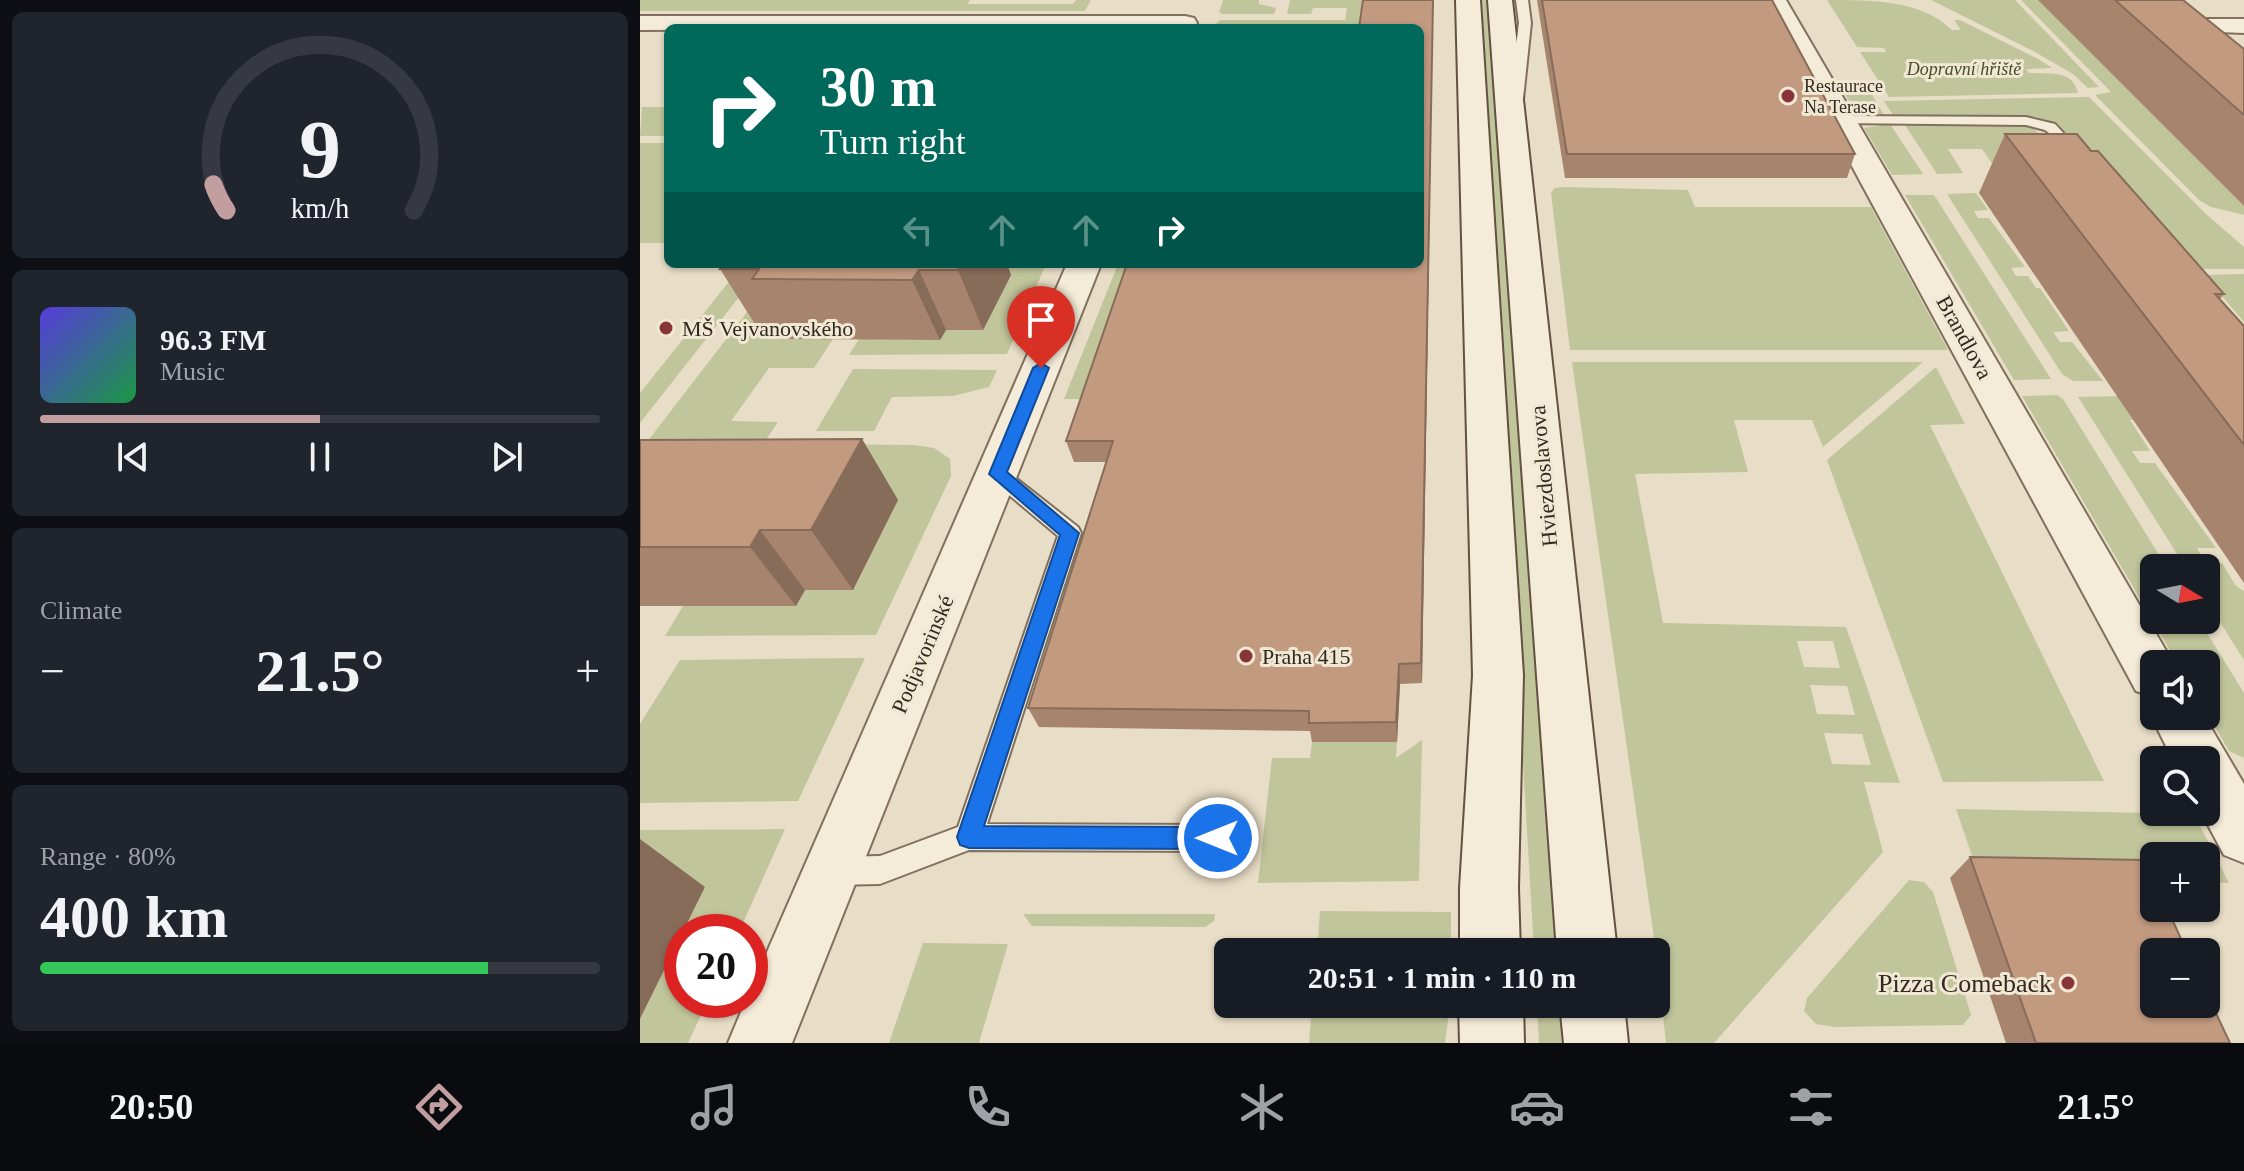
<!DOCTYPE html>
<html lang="en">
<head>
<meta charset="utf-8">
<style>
	body { margin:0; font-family:"Times New Roman",serif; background:#20242c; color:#f1f3f6; height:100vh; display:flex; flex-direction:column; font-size:30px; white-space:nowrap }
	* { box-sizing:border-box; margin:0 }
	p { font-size:26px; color:#9ea1a6 }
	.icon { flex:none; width:44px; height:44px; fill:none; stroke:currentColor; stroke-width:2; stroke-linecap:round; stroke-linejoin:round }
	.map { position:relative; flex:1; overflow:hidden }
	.drawer { display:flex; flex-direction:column; gap:12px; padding:12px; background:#0d0f14; width:640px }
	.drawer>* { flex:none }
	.top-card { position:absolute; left:24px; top:24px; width:760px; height:244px; border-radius:12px; box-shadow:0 2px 6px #0004; background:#00695c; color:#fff; overflow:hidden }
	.needle { width:52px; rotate:100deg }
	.fabs { position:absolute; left:1500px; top:554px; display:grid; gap:16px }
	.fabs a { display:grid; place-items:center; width:80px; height:80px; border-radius:12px; background:#171b24; box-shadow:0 2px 6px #0004; font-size:40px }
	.speed { position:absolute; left:24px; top:914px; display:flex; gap:16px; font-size:40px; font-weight:700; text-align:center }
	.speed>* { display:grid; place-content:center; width:104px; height:104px; border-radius:50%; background:#171b24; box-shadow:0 2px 6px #0004; line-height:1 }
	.speed .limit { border:12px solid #d22; background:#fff; color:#111 }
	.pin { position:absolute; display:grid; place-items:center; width:68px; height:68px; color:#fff; margin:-82px -34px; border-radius:50% 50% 50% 0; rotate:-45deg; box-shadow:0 0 8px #0007 }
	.pin .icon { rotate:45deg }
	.me { position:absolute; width:88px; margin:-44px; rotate:270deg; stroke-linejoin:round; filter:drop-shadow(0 0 6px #0008) }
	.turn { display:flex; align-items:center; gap:28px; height:168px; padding:0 24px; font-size:36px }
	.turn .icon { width:104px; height:104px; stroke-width:2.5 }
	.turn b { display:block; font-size:56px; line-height:68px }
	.lanes { display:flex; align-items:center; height:76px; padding:0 24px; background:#0003; justify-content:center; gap:40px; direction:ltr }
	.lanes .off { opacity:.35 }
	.big { font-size:60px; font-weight:700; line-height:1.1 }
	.drawer .tile { flex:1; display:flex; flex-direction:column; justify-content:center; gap:12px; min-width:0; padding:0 28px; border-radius:12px; background:#20242c }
	.drawer .dial { align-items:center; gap:0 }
	.dial svg { height:208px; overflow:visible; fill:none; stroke:#363941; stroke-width:7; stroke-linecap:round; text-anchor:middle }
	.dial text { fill:#f1f3f6; stroke:none }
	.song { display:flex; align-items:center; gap:24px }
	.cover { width:96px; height:96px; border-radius:12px; background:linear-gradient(135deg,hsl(250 70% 55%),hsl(140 70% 35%)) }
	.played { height:8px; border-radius:4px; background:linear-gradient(90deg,#c29ea0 50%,#363941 50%) }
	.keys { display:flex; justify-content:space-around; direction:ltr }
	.heat { display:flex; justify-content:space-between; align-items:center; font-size:44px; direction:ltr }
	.charge { height:12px; border-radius:6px; background:linear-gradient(90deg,#34c759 80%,#363941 0) }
	.trip { position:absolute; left:574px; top:938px; width:456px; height:80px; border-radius:12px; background:#171b24; box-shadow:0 2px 6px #0004; font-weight:700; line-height:80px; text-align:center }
	.dock { display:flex; height:128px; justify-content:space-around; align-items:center; background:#090b0e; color:#9ea1a6 }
	.dock .icon { width:56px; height:56px }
	.dock .current { color:#c29ea0 }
	.dock b { font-size:36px; color:#f1f3f6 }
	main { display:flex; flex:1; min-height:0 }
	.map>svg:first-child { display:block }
	.green { fill:#c1c59b; fill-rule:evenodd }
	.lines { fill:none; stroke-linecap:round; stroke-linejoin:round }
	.lane-casing { stroke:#81705e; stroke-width:4 }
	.street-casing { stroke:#81705e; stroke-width:4 }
	.secondary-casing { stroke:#635141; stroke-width:4 }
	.lane { fill:#f4ebd8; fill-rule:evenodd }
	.street { fill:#f4ebd8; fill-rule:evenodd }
	.secondary { fill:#f4ebd8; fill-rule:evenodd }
	.wall { fill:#a7846e }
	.shaded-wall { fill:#886c5a }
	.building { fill:#c29a80; stroke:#886c5a; stroke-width:2 }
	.route { fill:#1a73e8; stroke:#114b97; stroke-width:2 }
	.poi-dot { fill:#883538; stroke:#f1e8d4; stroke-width:3 }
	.labels { text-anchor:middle; stroke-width:6; stroke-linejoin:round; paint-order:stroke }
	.far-park-label { font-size:18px; font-style:italic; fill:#454d29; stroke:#f1e8d4 }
	.far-poi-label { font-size:18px; fill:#332920; stroke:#f1e8d4; text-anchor:start }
	.poi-label { font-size:22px; fill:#332920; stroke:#f1e8d4; text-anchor:start }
	.street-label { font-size:22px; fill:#332920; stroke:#f1e8d4 }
	.near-poi-label { font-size:26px; fill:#332920; stroke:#f1e8d4; text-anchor:end }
</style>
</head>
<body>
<main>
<section class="drawer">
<div class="tile dial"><svg viewBox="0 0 100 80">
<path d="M14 69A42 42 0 1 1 86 69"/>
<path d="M14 69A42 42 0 0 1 9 59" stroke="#c29ea0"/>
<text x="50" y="56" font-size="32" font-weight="700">9</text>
<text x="50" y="72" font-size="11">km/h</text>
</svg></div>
<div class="tile">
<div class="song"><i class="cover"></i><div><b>96.3 FM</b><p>Music</p></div></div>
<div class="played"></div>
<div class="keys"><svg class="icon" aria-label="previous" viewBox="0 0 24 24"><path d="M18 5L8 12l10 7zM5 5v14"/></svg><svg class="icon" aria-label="pause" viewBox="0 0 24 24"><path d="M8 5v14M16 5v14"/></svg><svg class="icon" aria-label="next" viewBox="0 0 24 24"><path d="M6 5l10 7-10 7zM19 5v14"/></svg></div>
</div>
<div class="tile"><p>Climate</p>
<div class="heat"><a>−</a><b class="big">21.5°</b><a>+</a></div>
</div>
<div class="tile"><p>Range · 80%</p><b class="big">400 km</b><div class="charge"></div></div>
</section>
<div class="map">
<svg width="1604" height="1043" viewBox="0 0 1604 1043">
	<rect width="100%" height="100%" fill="#e8ddc6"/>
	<path class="green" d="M0,0h330l-3,4h106l3,-4h15l-6,11h-445z
		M583,0h36v4l17,4 -2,6h-52l-3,-2z
		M650,0h77l-3,28 -110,-3 -2,3h-40l8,-8h125l2,-12h-34l-2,6h-24z
		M839,0h13l75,952h-33z
		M1187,0c46,0 94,0 125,30h9l-7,-10h6l80,40 12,8 -26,1 3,4c20,1 44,-4 49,20l-189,4 -29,-45h26l-2,-4 -27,-1z
		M1291,0h84l84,87 -11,1 -15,-14 -38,-22z
		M1381,0h18l205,206v9l-33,-8 -12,-7 -104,-105 16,-3z
		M1196,81h5l8,12h22l13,22 -29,-5z
		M1449,97l117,117 38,33v22h-51l-180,-76 -31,-44h-34l15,24 -26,1 -32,-49 119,1 8,2 12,9h15l-23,-15 -140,-2 -12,-19z
		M2,107h26v29h-28z
		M1250,124l33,50 -31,1 -28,-47z
		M0,143h28v100h-28z
		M924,187l124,3 7,17h176l77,143h-378l-19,-157 4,-5z
		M1336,193l12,17 -14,1 4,7h11l36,49 -14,1 5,8h12l8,12h4l29,43 -16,1 7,10h12l31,39h-30l-11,-7 -115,-180z
		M1265,195h29l117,184 -37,1z
		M103,264h22l-125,159v-30z
		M144,264l11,65 38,10 -19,29h-45l-38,53 47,1 -19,28 -119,1z
		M262,264h144l-39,90 -158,1 10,-16 81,1 6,-10h37z
		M478,264h22l-45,135h-31z
		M1604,274v48l-40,-47z
		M932,362h351l-100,85 -11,-27h-78l14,52 -113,2 28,149 183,4 54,156 -36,-1 19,70 -169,191h-48l-10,-91zM1157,641h36l7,27 -36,-1zM1170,685l37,1 8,29 -38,-1zM1184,733l38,1 9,31 -39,-1z
		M1296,367l29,57 -35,1 174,356 -161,1 -116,-322z
		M213,369l144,1 -8,17 -36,9 -61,1 -18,34h-58z
		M1417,395l6,4 104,169h-13v52h45l45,73v65l-15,-7 -23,-40v-47h-28l-156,-268z
		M1527,395l18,24 -55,1 20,31h-18l8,12h15l61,85h-19l9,15h16l14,23 8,5v69l-38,-60v-32h-20l-108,-171z
		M143,444l132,1 19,3 16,11 1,17 -75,159 -211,1 18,-30h113l9,-16 49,-1 44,-89z
		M225,658l-67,143 -158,2v-79l40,-64z
		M782,740l-3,141 -161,2 14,-125h38l2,-16h85l-1,16z
		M1316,809l238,5 35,69 -23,-1v-26h-52v26l-174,-3z
		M145,829l-46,103h-56l22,-45h-65v-57z
		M1269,880l15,2 9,10 38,123 -8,10 -128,2 -19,-3 -12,-13 3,-13z
		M680,911l131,1v40h-134z
		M383,914h192l-1,7 -9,6 -173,-1z
		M42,933v67h26l-20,43h-48v-24z
		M283,943l85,1 -29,99h-90z
		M672,1004h138l-5,39h-136z
		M897,1004h34l3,39h-35z"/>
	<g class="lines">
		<g class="lane-casing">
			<path id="lane" d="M876,0h12l3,23 -8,76 -7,4 -7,-4 10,-76z
				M1202,116l184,1 29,7 12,13 -7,4 -15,-11 -19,-5 -189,-2 -2,-3z
				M357,467l7,2 74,58 3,6 -94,291 231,1 10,3 4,10 -4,10 -10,3 -249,-1 -89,34 -48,1 -10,-4 -4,-10 4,-10 10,-4 48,-1 78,-29 100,-291 -68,-57 -4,-5 4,-5z"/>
		</g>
		<g class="street-casing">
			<path id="street" d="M1122,0h24l386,661 1,3h-19v33l-18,-6z
				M0,16h545l9,2 3,5 -3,5 -554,2z
				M1560,19h44v14l-53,-2 -3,-5 3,-5z
				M427,264h34l-309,779h-64l18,-43h4v-9z
				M1514,710v6h50l40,68v79l-20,-8 -23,-43h5v-52h-33l-22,-44z"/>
		</g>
		<g class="secondary-casing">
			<path id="secondary" d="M816,0h24l43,675 -5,213 2,64h-60v-64l13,-213z
				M848,0h24l105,952h-60z
				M819,1004h64l1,39h-64z
				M920,1004h64l4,39h-64z"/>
		</g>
		<use href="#lane" class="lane"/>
		<use href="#street" class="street"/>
		<use href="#secondary" class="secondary"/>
	</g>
	<path class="wall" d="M793,0l-11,683 -22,1 -3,58h-85l-2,-11 -271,-4 -11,-19 78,-246h-32l-8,-21 354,-177z
		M897,0h235l83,154 -8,24h-282z
		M1398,0h145l61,49v157z
		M1365,134l86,17 133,143 -4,5 24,27v257l-265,-390z
		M84,264h283l4,11 -28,55h-37l-6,10 -152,-1 -6,-10h-24l-38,-60z
		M222,439l36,61 -45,90h-48l-9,16h-156v-166z
		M1330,857l260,186h-224l-56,-165z"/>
	<path class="shaded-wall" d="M793,0l-11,683 -1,-20z
		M321,264h46l4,11 -28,55 -25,-60z
		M279,270l27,60 -6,10 -28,-60z
		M222,439l36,61 -45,90 -42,-60z
		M120,530l45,60 -9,16 -46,-59z
		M759,664l1,20 -3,58 -1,-20z
		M0,839l65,48 -65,132z"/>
	<path class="building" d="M723,0h70l-12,663 -22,1 -3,58 -87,1v-12l-281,-3 85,-267h-47l61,-177h293v-236h-61z
		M902,0h230l83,154h-288z
		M1475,0h68l61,49v66z
		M1365,134h72l14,17h7l126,143h-9l29,32v119z
		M84,264h237l-3,6h-39l-7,10 -160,-1 7,-10h-39z
		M222,439l-51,91h-51l-10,17h-110v-107z
		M1330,857l174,3 10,21v27h13l20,44h-33v52h52v-12l24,51h-194z"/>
	<path class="route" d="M401,363l8,5 -42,104 72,61 -95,293 234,1 8,3 4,8 -4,8 -8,3 -249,-1 -9,-3 -3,-8 103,-302 -71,-61 44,-106z"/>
	<g class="poi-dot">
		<circle cx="1148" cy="96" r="8"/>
		<circle cx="26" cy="328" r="8"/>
		<circle cx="606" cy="656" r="8"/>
		<circle cx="1428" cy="983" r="8"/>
	</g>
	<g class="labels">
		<g class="far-park-label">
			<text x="1324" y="75">Dopravní hřiště</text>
		</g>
		<g class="far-poi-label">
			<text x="1164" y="92">Restaurace<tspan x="1164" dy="21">Na Terase</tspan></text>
		</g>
		<g class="poi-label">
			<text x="42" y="336">MŠ Vejvanovského</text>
			<text x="622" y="664">Praha 415</text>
		</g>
		<g class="street-label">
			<text transform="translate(1325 337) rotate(61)" y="8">Brandlova</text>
			<text transform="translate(903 476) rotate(-95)" y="8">Hviezdoslavova</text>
			<text transform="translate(282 654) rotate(-67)" y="8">Podjavorinské</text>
		</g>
		<g class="near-poi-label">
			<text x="1412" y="992">Pizza Comeback</text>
		</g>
	</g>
</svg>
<div class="fabs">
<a><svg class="needle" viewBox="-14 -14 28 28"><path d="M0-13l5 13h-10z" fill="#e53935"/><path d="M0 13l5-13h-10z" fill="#9ea1a6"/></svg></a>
<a><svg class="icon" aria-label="sound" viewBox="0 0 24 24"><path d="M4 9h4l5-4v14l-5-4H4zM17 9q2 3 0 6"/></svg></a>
<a><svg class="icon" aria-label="search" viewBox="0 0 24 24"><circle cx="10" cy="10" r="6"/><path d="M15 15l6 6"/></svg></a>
<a>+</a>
<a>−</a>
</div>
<div class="speed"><div class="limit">20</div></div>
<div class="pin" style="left:401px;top:368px;background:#d93025"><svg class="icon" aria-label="arrive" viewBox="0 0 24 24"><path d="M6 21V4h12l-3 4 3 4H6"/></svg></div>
<svg class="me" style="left:578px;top:838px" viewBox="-20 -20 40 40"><circle r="17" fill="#1a73e8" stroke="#fff" stroke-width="3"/><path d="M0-11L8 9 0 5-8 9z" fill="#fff"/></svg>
<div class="trip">20:51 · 1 min · 110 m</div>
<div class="top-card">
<div class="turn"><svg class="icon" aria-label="right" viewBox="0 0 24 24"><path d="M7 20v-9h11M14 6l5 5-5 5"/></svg><div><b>30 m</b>Turn right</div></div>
<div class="lanes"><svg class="icon off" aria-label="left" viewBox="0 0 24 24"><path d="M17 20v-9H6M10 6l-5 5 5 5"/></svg><svg class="icon off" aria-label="ahead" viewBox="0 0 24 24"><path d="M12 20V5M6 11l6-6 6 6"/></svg><svg class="icon off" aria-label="ahead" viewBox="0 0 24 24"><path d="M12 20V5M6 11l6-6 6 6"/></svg><svg class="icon" aria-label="right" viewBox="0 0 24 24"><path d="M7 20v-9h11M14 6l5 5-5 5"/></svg></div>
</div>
</div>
</main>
<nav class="dock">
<b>20:50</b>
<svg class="icon current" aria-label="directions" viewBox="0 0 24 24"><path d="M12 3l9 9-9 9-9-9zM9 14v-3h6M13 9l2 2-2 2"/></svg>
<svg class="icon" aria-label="music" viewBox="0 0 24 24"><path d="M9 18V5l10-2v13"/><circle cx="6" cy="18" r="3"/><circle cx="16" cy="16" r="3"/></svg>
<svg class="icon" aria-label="phone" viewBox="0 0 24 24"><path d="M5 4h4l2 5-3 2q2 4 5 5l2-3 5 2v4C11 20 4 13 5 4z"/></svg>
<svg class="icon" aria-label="climate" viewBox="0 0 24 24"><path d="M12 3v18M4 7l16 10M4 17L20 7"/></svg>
<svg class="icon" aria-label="car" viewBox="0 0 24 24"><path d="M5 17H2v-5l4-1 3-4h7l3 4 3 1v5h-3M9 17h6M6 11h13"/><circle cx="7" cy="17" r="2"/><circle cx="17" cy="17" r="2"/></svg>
<svg class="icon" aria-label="filters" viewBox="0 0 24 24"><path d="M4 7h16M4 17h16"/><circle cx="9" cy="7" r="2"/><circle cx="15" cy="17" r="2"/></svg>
<b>21.5°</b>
</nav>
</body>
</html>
